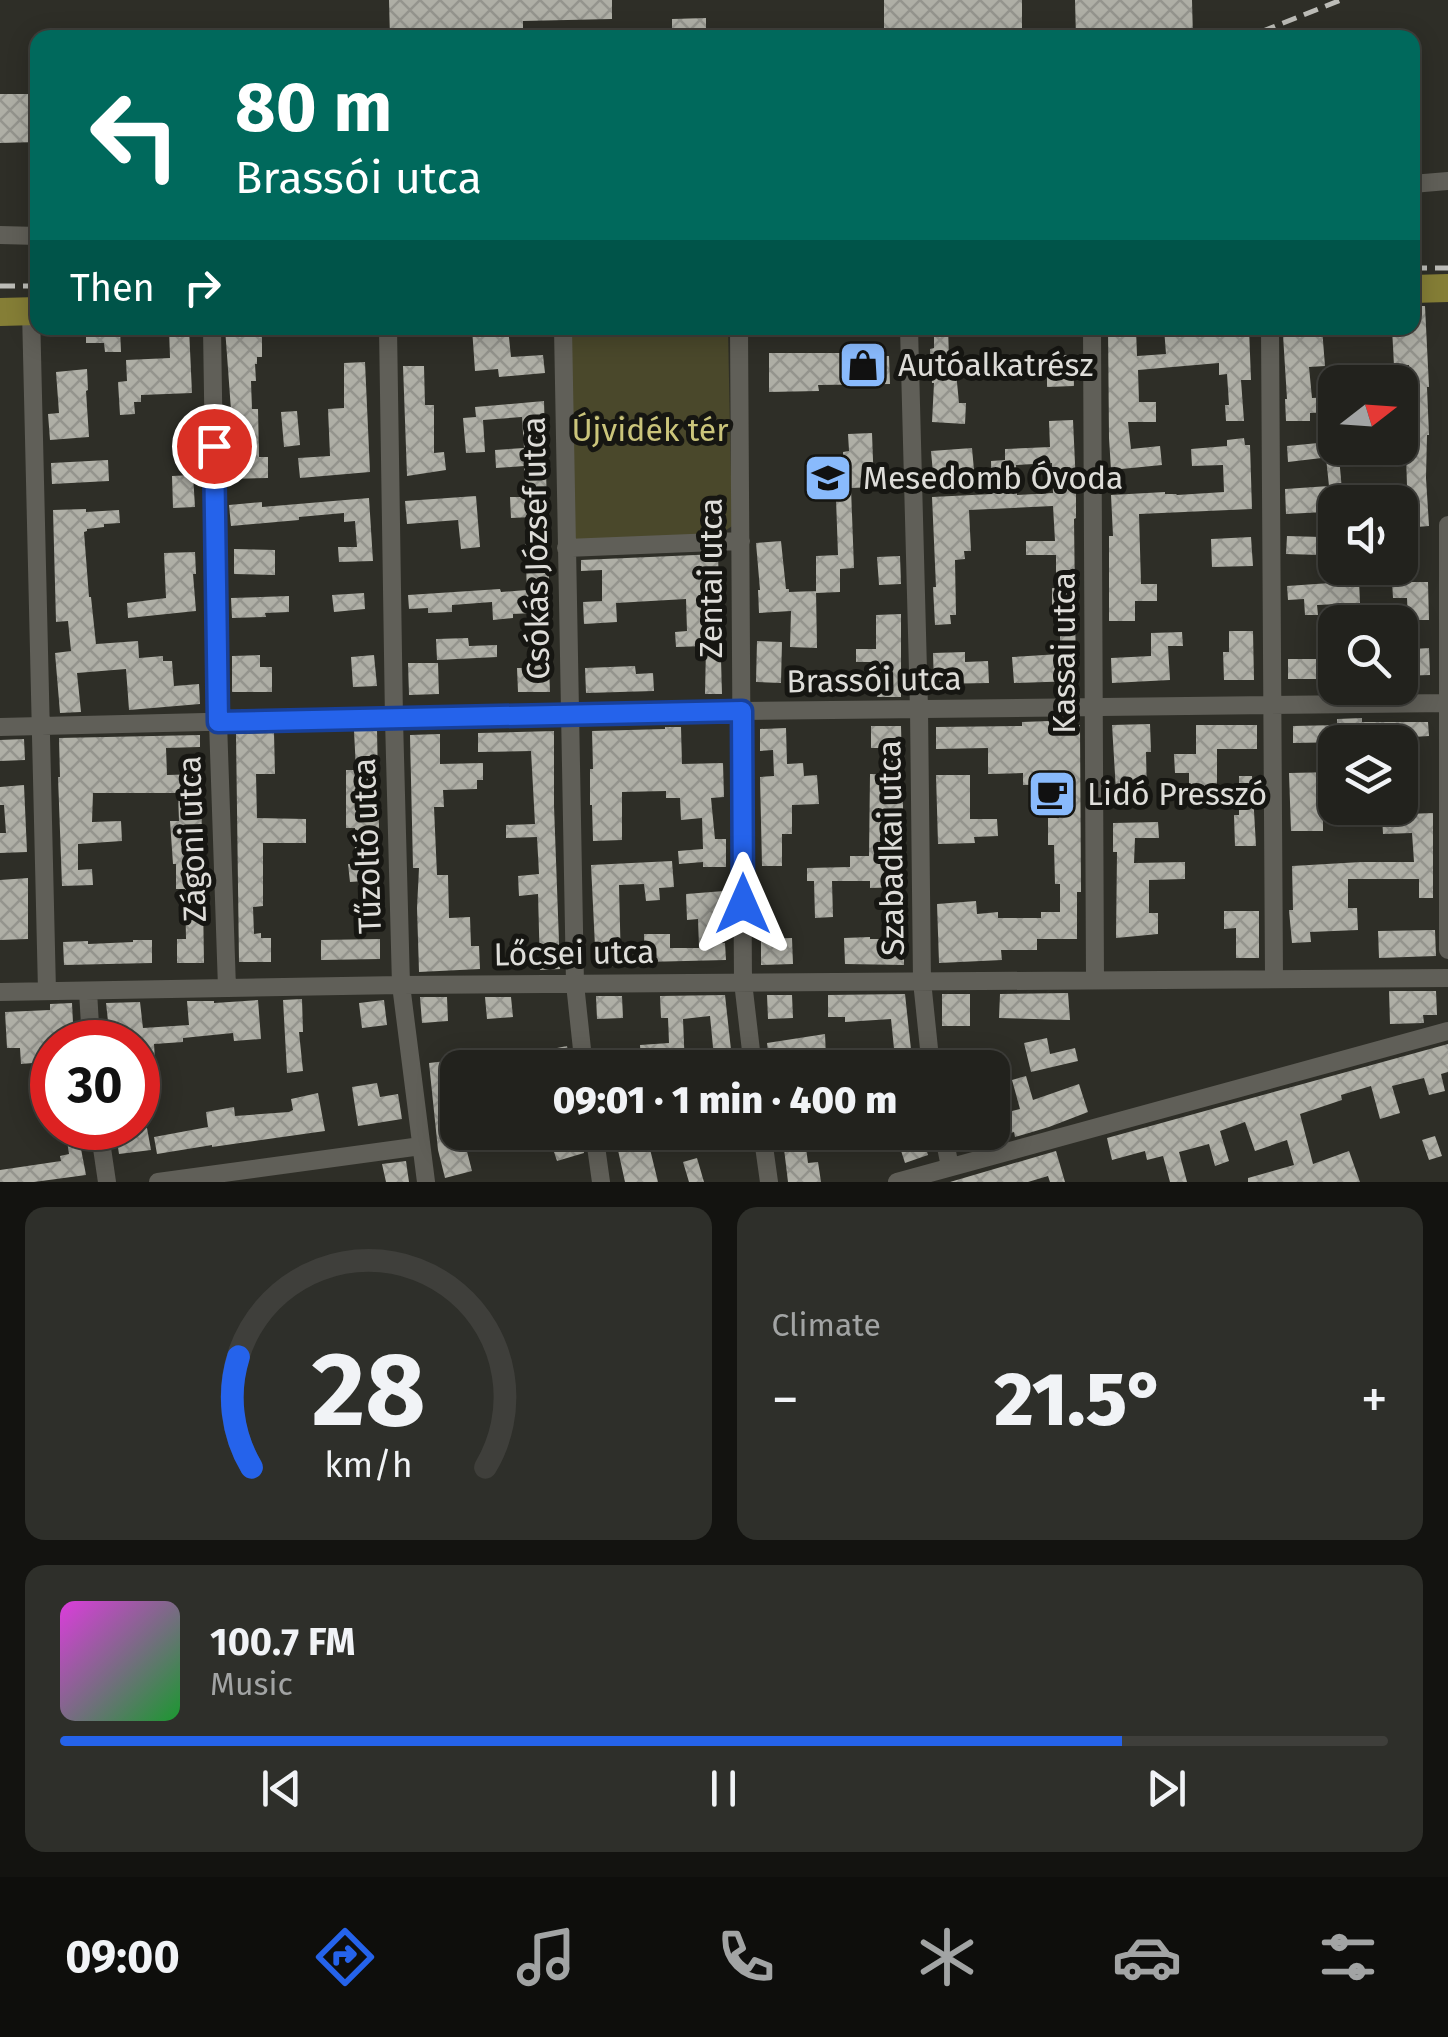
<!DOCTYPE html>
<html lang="en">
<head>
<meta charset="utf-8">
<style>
	body { margin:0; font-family:"Fira Sans",sans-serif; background:#2e2f2a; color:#f1f3f6; height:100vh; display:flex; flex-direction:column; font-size:38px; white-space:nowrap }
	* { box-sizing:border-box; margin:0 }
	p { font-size:32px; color:#a2a4a4 }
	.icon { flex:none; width:55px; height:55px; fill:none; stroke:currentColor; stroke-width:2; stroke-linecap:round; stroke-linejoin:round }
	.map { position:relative; height:1182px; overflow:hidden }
	.details { display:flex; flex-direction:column; gap:25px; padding:25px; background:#131310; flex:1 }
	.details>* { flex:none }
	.top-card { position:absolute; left:30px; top:30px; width:1390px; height:305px; border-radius:20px; box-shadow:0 5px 25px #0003,0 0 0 2px #3f3f3b; background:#00695c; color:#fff; overflow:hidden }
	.needle { width:65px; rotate:73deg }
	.buttons { position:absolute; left:1318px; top:365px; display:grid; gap:20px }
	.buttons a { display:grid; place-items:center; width:100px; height:100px; border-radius:20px; background:#22221d; box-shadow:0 5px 25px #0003,0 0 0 2px #3f3f3b; font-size:50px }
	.speed { position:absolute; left:30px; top:1020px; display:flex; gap:20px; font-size:50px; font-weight:700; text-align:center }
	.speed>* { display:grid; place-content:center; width:130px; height:130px; border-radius:50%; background:#22221d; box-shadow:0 5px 25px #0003,0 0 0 2px #3f3f3b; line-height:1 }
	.speed .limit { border:15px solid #d22; background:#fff; color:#111 }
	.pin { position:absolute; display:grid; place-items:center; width:85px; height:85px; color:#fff; margin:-42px; border:5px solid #fff; border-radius:50%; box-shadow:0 2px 10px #0007 }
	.me { position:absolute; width:110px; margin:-55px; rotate:0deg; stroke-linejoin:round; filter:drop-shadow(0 0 8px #0008) }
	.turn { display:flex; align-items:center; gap:35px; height:210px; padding:0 40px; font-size:45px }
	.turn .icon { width:130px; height:130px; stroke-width:2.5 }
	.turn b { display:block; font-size:70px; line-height:85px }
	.then { display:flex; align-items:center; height:95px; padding:0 40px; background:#0003; gap:20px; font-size:38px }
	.big { font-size:75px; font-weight:800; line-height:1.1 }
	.details .tile { flex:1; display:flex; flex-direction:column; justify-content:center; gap:15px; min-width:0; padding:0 35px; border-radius:20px; background:#2e2f2a }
	.details .dial { align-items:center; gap:0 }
	.dial svg { height:260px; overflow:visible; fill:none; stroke:#3f3f3b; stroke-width:7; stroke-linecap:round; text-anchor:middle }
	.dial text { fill:#f1f3f6; stroke:none }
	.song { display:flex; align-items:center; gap:30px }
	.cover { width:120px; height:120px; border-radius:15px; background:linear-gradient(135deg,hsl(300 70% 55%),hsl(130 70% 35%)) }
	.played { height:10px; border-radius:5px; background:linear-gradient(90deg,#2563eb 80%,#3f3f3b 80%) }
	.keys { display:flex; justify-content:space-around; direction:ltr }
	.heat { display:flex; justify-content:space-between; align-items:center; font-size:55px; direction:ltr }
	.details .tiles { flex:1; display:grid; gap:25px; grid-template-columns:1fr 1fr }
	.tile:last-child { grid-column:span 2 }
	.trip { position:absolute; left:440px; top:1050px; width:570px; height:100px; border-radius:20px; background:#22221d; box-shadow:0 5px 25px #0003,0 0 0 2px #3f3f3b; font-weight:800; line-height:100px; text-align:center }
	.tabs { display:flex; height:160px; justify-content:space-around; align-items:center; background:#0e0e0c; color:#a2a4a4 }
	.tabs .icon { width:70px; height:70px }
	.tabs .active { color:#2563eb }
	.tabs b { font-size:45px; color:#f1f3f6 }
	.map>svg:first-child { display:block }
	.green { fill:#4a482b }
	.building { fill:url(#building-cross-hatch); fill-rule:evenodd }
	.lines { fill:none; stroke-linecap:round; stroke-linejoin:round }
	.street { stroke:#605f58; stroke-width:18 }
	.primary { stroke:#857e36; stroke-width:28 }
	.rail { stroke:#bcbcb7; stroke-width:5; stroke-dasharray:15 8; stroke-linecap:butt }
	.route-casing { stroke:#184099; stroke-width:25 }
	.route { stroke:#2563eb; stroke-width:18 }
	.labels { text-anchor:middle; stroke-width:10; stroke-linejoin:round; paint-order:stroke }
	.poi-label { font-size:32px; fill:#deddd9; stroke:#161612; text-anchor:start }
	.park-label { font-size:32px; fill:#cbc57b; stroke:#161612 }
	.street-label { font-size:32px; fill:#deddd9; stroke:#161612 }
</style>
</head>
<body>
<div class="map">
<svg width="1448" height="1182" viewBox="0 0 1448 1182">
	<defs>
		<pattern id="building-cross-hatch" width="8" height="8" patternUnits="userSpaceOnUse" patternTransform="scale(2.5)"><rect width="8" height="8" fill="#afafa6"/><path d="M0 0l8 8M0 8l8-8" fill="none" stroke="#94948d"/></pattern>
	</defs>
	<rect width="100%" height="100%" fill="#2e2e27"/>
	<path class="green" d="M576,328h149l3,2 4,196 -14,10 -139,6 -8,-6 -2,-201z"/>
	<path class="building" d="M389,0h223v19l-89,2v17h-133z
		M884,0h138v38h-138z
		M1075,0h117l1,38h-117z
		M706,18v20h-34v-19z
		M0,94h38v48l-38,1z
		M1412,306h13l4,81h-2l2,48h-2l-1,43 3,48 -25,2 -1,-26h-78v10l-39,2 -1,-25 44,-3 -3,-28 13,-1 3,33 65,-4 -1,-32 -6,1v-13h2l-2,-47 10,-1 -1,-29 -15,1 -2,-38h20z
		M86,328h34l1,24h-16l-1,-9h-18z
		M169,328h20l3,65 -51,2v7h-7l1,12 -15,1 -2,-33 9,-1 -1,-21 44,-2z
		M225,328h37v29h-5v7h-2l1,17h-5l1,28h6l1,48h9v21l-39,1 -2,-69h4z
		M472,328h36l3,29 32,-2 2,18 -46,4 -1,-8 -23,2z
		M934,328h14l1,30 54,-2v13l-47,3 3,31h7l-1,21 -33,-2 2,-39h-2l-2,-34 4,-1z
		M1108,328h28l1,28 29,-2 -2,-26h85l2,52h-10l3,41h-18l-1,-16h4l-2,-31 -8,1v-12l-81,7 1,32h17v20h-28l3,27 29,-3 2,19 -51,5 -2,-32z
		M1302,328h20l3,38 -16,1 3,31 20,-1 1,15 -23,1v8h-24l-1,-22h2l-4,-64 19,-1z
		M769,353h113v3h7l1,28 -72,1 1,6 -50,1z
		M1047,355h26l1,31 -27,1z
		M365,362l5,110 -70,6 -2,-20 32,-2 -2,-47 16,-1v-45z
		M403,366h21l1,39h9v48l10,-1 2,18 -39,6z
		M87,369l1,21 -2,1 3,46 -39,3 -2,-26 11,-1 -3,-41z
		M544,401l6,211 -37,2v4l-20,2 -1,-18 -40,3v7l-24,1v-5l-19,1 -1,-14 92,-6 1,3 26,-2 -2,-46 9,-1 -1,-26 -22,1 -1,-21h17l-3,-31 -28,2 -1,-18 29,-2 -2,-31 -39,3 2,32 -19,1 -3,-35 13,-1 -1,-10z
		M297,411l3,34 -16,2 -3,-35z
		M1073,420l3,65v33l-2,1 2,162 -62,2 -2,-26 48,-3v-37h-8v-29h4v-33h-30v-14h29l-2,-35 -84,4 2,41h-7l1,8 -10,1 1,55h-6l1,9 -16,1 -2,-38h3l-4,-90 60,-3 -1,-33 14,-1v-11l45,-2 -1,-26zM1052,463l1,30 -36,2 -1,-30z
		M872,433l2,54 -23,1 3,80 -14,1v23l-24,1v-37l22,-1 -3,-84 9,-1 -1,-18 6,-1 -1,-17z
		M1244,438l1,7h5l2,64 -113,5 2,70h16v17h-22v20h-26v-85h4l-2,-41 54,-3v2h11l1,1 47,-3 -1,-27 -31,1 -1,-17 36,-3v-6z
		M1329,442l1,15 -42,5 -1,-16z
		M972,448l2,22 -41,3 -2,-22z
		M108,460l1,21 -57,3 -1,-21z
		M193,475l2,32 -22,1 -1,-32z
		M476,496l4,51 -19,2 -3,-29 -51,4 -2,-23z
		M369,498l4,63 -34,1 -1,-15h19l-2,-26 -11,1v-9l-45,4v3l-68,6 -2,-21 33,-3v5z
		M86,509v3l33,-2 1,13 -16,1v3l-17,2v2l-3,1 5,65h2l5,47 42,-3 1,17 24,-2v5h9l2,25 25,-2 1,20 -71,6 -3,-41 -49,4 4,39 -21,1 -5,-60 16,-2 -3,-30 -12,1 -3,-112z
		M1287,536l34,1 -1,18 -34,-1z
		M1251,537l2,29 -41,1 -1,-28z
		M781,541l5,48h3v3l27,-1 1,57 -27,-1 1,-36 -32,2 -1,-23h2l-4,-47z
		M234,549l41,1v25l-41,-1z
		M195,552l1,22h-3l3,37 -68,7 -1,-15 39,-5 -2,-45z
		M718,554l4,140h-17l1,-48 -30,1 -1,-15 12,-1 -1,-32 -70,4 1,19 -33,2 -1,-22 19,-1v-31l-21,1v-11z
		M900,556l1,28 -22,1 -2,-28z
		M1359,581l1,22 -43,2 1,10h-13l-1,-16 -16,1 -1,-14z
		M1392,582h36l1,38h-21l-1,-22h-14z
		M364,593l1,16 -31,3 -2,-17z
		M289,596v16l-24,1 1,4 -34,1 -1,-20z
		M901,614v83h-24v-35h-21v-13h20v-34z
		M1229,631h24l1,49h-30l-1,-28h6z
		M1182,632l1,14h-15l2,34 -58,3 -1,-25 40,-2v-23z
		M468,638l1,8 28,-1v12l-60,3 -1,-21z
		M757,641l25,1 -1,41 -25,-1z
		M532,642h16l2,50h-32l-1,-24h16z
		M1429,648l1,27 -30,1v-21h14v-6z
		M965,652v10l23,-1 1,22 -55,1 -1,-31z
		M260,655v12h12v25h-40v-36z
		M374,655l3,31 -24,1 -2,-30z
		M1288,659h47v20h-47z
		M408,663h30l1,31 -30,1z
		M635,666l1,8 17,-1 1,18 -68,2 -1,-25z
		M1362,718v4h66l1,14 -31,2v3l-105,2v-17l44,-1v-6z
		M1049,721v4h31l1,167h-4v47h-40v11h-36l1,10 -63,3 -2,-59 39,-3 1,13 21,-2v6h43v-6h19v-28h-5l-1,-39h-6v-27h11l-1,-34 -35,1v-12l-35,1v-26l-52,1v-22l86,-1v-4z
		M1150,724l1,28h-5l1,44 -17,1v-6h-14l-4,-66z
		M1196,725h61v24h-40v37h-28v-13h-14l-1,-19h22z
		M871,726h30l4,161 -35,1v-7h-38l1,36 -18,1 -1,-37h-7v-13l43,-1v-11h19l1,-82h13v-26h-12z
		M665,727h16l1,37 41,-1 1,34 -13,1 4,41h11v28h-23v-5l-24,2 -1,-13 25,-2 -1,-31 -21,2 -1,-22h-14v-7l-44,1v48l-29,1 -1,-36h-2v-36h3l-1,-38 73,-2z
		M786,728l1,36 16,-1 1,13 13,-1 2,29 -27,1v29h-10v32h-20l-2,-89 14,-1 -1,-26 -13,1v-22z
		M377,730l3,150 -30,2 -2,-18h7v-36h-9v-58h10l-2,-39z
		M554,731v75l6,163 -20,1 -2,-76 -19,2 -1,-20 21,-2 -2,-37 -31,1v-13l29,-1 -4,-73 -53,1v-19z
		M274,733l1,41h-19l1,44 49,1v24h-43v63l-10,1 1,27 7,-1v5h10v24h-32l-3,-228z
		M440,734v30l43,-1v17h-6v9l-34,1 1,17h-10l3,68h11l1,43 21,-1 1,29h8l1,23 -61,3 -2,-64 2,-40h-6l-3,-133z
		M200,735v12l-34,1 1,27 34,-1 3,189h-27v-24h9l-1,-50h-9v-25h-3l-3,-43h9l-1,-28h-85l-1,29 29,-1 1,20 -44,3v26l14,-1 1,16 -31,1 -4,-109h2l-1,-39z
		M24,739l1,21 -25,1v-21z
		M1335,772v47h-12v12h-32l-2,-58z
		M936,775h34v44h27l1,17 -24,1 1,6 -37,1z
		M1239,776h13l4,70h-21l-1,-31h5z
		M24,785l3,67 -27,1v-20h6l-2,-28h-4v-18z
		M1433,813v85h-14v-19h-71v29h9l1,22 -48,2 1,10 -19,1 -3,-33h4l-1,-44 69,-4h53l-2,-29 -29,1 -1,-19z
		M1158,822l1,16h-24l-1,25 51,-1v17l-36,1v33h9v21l-42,4 1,-86h-4v-29z
		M672,861l2,26 -15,1 1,12 -14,1 -2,-17 -25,1 2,81 -25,1 -5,-102z
		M28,878v61l-28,1v-60z
		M724,891l2,26 -14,1v25h13l1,17 -81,2 -1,-28h26v14h29l-1,-29 -11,1 -1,-26z
		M1224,911h35v47h-23v-30l-12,1z
		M1435,930l1,26 -57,2 -1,-27z
		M870,937v2h34v26l-59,-1 -1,-26z
		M792,938l1,26 -32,1v-26z
		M380,939v20l-59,1v-20z
		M133,940h19v23l-88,2 -1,-23 25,-1v3l45,-2z
		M1389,991h47l1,24h-14l1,8 -34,1z
		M1068,993l2,27 -71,-2 1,-24z
		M905,994l8,74h-17l-5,-49 -46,3v-5h-17v-22z
		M942,994h28v32h-28z
		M725,995l8,73h-18l-5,-52 -27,3 2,49h-12l-1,-8 -31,2 -1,-17 29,-2 -1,-25h-7l-1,-22z
		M767,995h25l1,23 -25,1z
		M596,996h26l1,22 -26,1z
		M420,997h27l1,24 -26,2z
		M485,997h26l2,20 -26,2z
		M302,999l1,33h-4l4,39 -16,2 -4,-73z
		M258,1000l3,39 -27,2 -1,-8 -50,5v4l-29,2 1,17 -17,1v-20h-31l-1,-12h3l-3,-27 34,-1 3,26 46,-3 -2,-24h27v2z
		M384,1000l3,25 -25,3 -3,-25z
		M72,1003l2,39h-22v47l-18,1 -1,-27 -12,1 -1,-16h-13l-2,-36 45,-2v-6z
		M825,1034l1,23 -27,1 1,6 -30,4 -3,-25z
		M1047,1038l3,16 25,-6 3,13 -47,11 -7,-29z
		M1448,1044v28l-7,2 4,17 -16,4 -5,-17 -32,8 8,27 -20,6 -9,-33 -30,9 1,5 -42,14 13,50 36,-13 11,31h-112v-4l46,-13 -7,-25 -32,11 -10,-29 -25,9 9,30 -14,5 -6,-22 -30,8 8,30h-17l-7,-26 -16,4 -2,-9 -33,9 -5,-22z
		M567,1046l4,22h-26l-3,-17z
		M455,1060l3,72h4l10,39 -27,7 -7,-28 -9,-87z
		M1026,1076l7,24 46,-16 9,28 -39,15 -34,10 -1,-5 -22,6v-22l28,-7 -8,-29z
		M377,1083l3,14 18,-3 4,25 -44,7 -6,-39z
		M318,1093l7,38 -113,16v-2l-55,9 -3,-17 54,-10 -2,-15 28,-5 1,9 54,-4 4,-2 -2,-11z
		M65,1128h12l9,47 -52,7h-34v-12l61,-9 -1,-5 9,-2z
		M115,1128h32l4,22 -32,4z
		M549,1132h33l2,21 -27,8 -5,-15 -9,2 -3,-12z
		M614,1132h24l4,19 8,-2 8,33h-33z
		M782,1132h22l4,31 10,-1 3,20h-33z
		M904,1132h17l7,23 -23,8 -9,-28z
		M1435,1136l7,20 -13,4 -7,-20z
		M1056,1151l9,31h-15l-2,-6 -20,6h-78z
		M697,1158l7,24h-15l-6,-20z
		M406,1161l3,21h-23l-4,-18z"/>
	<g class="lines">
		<path class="street" d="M1412,184l36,-3
			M0,235l38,1
			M31,311l16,680
			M212,328l6,394 9,266
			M388,328l6,391 7,266 25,197
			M563,328l12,656 9,84
			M739,328l4,654 10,86
			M909,328l10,381 3,272 9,87
			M1092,328l3,651
			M1270,328l4,649
			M1448,525v425
			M566,548l175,-7
			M0,727l568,-14 880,-10
			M88,991l3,51
			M0,992l401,-7 1047,-7
			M99,1128l8,54
			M594,1132l7,50
			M762,1132l7,50
			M943,1132l7,35
			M158,1182l263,-36
			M897,1182l551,-151"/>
		<path class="primary" d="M1412,289l36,-1
			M0,312l38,-1"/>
		<path class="rail" d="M1239,38l19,-5 83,-33
			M1412,268h36
			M0,286h38"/>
	</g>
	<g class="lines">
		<g class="route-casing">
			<path id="route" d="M214,446l4,276 524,-11 1,193"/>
		</g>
		<use href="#route" class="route"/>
	</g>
	<defs>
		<g id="shop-square" transform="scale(2.5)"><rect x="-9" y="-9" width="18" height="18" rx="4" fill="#89bafc" stroke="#161612"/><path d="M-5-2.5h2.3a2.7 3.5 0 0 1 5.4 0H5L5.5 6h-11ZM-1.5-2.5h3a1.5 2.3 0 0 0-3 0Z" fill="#111"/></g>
		<g id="school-square" transform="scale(2.5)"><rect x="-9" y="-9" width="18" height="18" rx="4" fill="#89bafc" stroke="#161612"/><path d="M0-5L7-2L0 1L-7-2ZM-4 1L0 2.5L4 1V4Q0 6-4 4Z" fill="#111"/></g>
		<g id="cafe-square" transform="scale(2.5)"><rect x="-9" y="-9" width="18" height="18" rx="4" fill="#89bafc" stroke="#161612"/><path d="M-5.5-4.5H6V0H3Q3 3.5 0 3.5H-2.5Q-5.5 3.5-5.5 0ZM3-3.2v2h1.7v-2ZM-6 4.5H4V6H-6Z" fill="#111"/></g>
	</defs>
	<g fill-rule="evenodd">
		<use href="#shop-square" x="863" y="365"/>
		<use href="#school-square" x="828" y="478"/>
		<use href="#cafe-square" x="1052" y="794"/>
	</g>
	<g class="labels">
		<g class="poi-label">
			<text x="898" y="376">Autóalkatrész</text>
			<text x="863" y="489">Mesedomb Óvoda</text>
			<text x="1087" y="805">Lidó Presszó</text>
		</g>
		<g class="park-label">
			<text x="650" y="441">Újvidék tér</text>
		</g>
		<g class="street-label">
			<text transform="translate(536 548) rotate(-91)" y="11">Csókás József utca</text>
			<text transform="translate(711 578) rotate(-90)" y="11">Zentai utca</text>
			<text transform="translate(1064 653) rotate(-90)" y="11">Kassai utca</text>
			<text transform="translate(874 680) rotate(-1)" y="11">Brassói utca</text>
			<text transform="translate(192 839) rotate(-92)" y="11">Zágoni utca</text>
			<text transform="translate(367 846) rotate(-92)" y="11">Tűzoltó utca</text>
			<text transform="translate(891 848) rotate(-91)" y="11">Szabadkai utca</text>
			<text transform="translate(574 953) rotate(-1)" y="11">Lőcsei utca</text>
		</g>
	</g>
</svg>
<div class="buttons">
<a><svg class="needle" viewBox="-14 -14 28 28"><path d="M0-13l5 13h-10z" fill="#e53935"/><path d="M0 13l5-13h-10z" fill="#a2a4a4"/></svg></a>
<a><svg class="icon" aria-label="sound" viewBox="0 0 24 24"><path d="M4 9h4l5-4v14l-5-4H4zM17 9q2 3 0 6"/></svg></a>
<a><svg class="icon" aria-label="search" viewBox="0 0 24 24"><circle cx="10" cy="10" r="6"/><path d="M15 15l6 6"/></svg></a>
<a><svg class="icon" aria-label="layers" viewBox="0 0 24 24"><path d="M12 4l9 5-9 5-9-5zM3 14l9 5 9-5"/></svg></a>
</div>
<div class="speed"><div class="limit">30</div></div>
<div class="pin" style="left:214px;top:446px;background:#d93025"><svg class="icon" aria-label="arrive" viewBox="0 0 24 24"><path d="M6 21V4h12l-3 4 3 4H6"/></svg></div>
<svg class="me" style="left:743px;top:904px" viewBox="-20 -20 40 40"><path d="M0-17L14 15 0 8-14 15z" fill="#2563eb" stroke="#fff" stroke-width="4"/></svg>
<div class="trip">09:01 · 1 min · 400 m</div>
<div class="top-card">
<div class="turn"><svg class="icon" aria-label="left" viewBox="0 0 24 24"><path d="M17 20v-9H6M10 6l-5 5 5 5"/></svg><div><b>80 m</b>Brassói utca</div></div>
<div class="then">Then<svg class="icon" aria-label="right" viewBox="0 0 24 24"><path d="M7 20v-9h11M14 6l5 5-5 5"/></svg></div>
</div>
</div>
<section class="details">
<div class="tiles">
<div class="tile dial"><svg viewBox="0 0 100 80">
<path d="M14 69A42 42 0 1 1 86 69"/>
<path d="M14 69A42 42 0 0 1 10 35" stroke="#2563eb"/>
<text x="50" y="56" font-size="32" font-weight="700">28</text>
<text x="50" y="72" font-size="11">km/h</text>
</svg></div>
<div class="tile"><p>Climate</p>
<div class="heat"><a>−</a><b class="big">21.5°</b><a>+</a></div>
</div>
<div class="tile">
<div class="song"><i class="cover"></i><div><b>100.7 FM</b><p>Music</p></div></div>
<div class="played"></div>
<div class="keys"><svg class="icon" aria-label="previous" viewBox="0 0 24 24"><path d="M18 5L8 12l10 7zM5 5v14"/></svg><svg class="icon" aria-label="pause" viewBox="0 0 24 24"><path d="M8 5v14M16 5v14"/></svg><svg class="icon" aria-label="next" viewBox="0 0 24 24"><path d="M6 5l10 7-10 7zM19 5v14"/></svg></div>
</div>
</div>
</section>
<nav class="tabs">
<b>09:00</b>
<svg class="icon active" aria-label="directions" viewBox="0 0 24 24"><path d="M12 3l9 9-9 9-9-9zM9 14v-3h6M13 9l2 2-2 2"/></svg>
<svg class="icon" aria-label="music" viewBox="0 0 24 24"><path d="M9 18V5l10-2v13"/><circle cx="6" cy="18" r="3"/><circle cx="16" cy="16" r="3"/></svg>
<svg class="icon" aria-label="phone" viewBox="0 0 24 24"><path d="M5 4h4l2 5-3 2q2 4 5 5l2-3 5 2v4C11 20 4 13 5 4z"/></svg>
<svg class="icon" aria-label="climate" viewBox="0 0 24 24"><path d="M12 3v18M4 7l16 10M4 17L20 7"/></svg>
<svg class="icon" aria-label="car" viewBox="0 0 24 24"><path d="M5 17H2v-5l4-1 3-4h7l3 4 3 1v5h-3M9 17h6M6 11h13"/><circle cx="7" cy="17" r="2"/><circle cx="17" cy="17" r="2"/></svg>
<svg class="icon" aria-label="filters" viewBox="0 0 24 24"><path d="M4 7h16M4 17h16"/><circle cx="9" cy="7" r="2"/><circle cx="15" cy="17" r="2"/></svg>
</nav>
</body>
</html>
